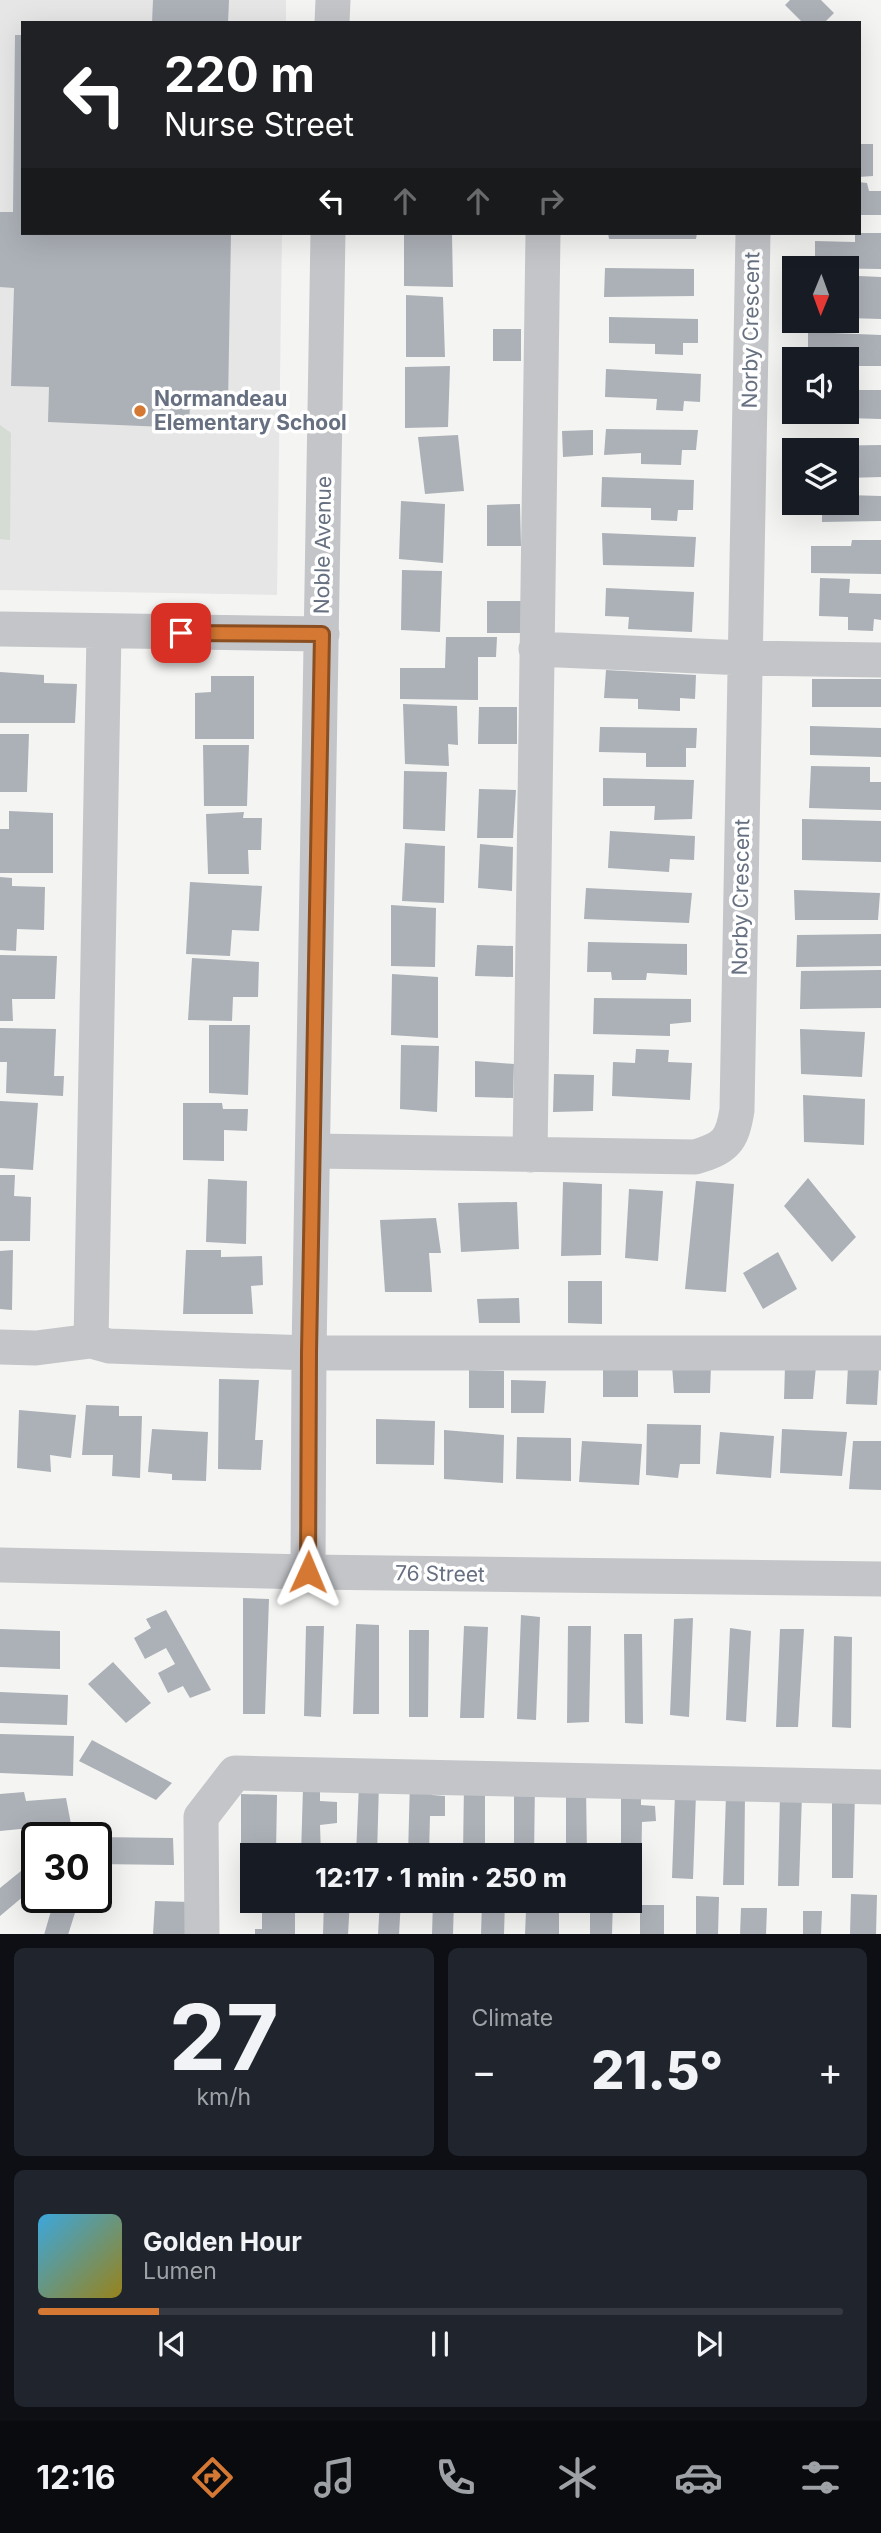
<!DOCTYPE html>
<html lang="en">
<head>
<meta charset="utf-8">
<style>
	body { margin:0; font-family:Inter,sans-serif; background:#20242c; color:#f1f3f6; height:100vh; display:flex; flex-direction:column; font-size:26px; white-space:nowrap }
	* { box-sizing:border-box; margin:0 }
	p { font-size:23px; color:#9ea1a6 }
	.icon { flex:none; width:38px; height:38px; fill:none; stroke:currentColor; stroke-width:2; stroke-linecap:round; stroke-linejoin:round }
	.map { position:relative; height:1934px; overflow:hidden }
	.sheet { display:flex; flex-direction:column; gap:14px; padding:14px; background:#0d0f14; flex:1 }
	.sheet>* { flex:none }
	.hud { position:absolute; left:21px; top:21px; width:840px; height:214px; border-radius:0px; box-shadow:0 7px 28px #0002; background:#202124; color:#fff; overflow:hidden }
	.needle { width:46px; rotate:181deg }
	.buttons { position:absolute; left:782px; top:256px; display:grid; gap:14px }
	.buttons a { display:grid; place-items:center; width:77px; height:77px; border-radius:0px; background:#171b24; box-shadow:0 7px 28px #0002; font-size:35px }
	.speed { position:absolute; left:21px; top:1822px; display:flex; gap:14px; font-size:35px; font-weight:700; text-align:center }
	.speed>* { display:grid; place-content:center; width:91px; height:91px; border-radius:50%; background:#171b24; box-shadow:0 7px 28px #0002; line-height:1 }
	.speed .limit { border:4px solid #111; border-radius:10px; background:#fff; color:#111 }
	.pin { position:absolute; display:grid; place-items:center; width:60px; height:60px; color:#fff; margin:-30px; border-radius:14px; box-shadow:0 4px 10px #0006 }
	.me { position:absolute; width:77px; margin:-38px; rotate:1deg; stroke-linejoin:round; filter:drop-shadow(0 0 5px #0008) }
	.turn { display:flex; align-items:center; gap:24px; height:147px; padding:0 28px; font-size:32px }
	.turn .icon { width:91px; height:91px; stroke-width:2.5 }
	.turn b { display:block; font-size:49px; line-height:60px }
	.lanes { display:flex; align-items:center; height:66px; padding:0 28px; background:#0003; justify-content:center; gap:35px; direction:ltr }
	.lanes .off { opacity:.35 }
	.big { font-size:52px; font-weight:800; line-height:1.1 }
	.sheet .widget { flex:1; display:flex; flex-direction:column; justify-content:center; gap:10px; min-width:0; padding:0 24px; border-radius:10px; background:#20242c }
	.sheet .dial { align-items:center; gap:0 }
	.dial b { font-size:91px; line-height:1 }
	.song { display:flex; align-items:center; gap:21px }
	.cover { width:84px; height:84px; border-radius:10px; background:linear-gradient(135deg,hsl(200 70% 55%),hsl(50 70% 35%)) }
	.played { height:7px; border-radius:4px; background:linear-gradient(90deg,#d47833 15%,#363941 15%) }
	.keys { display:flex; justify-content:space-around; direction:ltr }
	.heat { display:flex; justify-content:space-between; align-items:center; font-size:38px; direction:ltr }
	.sheet .tiles { flex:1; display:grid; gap:14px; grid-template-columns:1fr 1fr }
	.widget:last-child { grid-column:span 2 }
	.trip { position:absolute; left:240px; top:1843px; width:402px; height:70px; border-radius:0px; background:#171b24; box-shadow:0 7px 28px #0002; font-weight:800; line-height:70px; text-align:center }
	.menu { display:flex; height:112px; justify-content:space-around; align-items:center; background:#090b0e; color:#9ea1a6 }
	.menu .icon { width:49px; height:49px }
	.menu .selected { color:#d47833 }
	.menu b { font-size:32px; color:#f1f3f6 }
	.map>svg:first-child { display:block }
	.built { fill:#e5e6e5 }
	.green { fill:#d5dcd3 }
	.building { fill:#acb0b7 }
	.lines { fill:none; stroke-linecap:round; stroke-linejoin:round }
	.minor { stroke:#c3c5c9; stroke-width:35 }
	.route-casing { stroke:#8a4e21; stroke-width:18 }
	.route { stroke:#d47833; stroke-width:12 }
	.poi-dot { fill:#d47833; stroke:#fff; stroke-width:2.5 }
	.labels { text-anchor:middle; stroke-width:7; stroke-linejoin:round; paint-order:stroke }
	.street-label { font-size:21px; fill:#667080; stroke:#fff }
	.poi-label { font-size:21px; font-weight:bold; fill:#667080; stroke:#fff; text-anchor:start }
</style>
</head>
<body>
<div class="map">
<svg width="881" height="1935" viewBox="0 0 881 1935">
	<rect width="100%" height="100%" fill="#f4f5f2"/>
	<path class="built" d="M0,0h286v23h-263v210h259l-5,362 -277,-5z"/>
	<path class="green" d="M0,425l11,8 -1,107 -10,-1z"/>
	<path class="building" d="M153,0h76l-1,23h-76z
		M790,0h31l13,13 -10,10h-21l-18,-18z
		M15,35h8v198h208l-3,171 -38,-1 -1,25 -141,-6 1,-35 -38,-1 3,-98 -14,-1v-75h13z
		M859,144h14v32l-14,1z
		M859,182l8,1 2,8h12v24h-22z
		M404,233h48l1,54 -49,-1z
		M608,233h89l-1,6h-87z
		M855,233h26v36l-66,-1v-27l40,1z
		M605,268l89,1v27l-90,1z
		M859,276l22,1v42l-34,-1v-36h12z
		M406,295l37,2 2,60h-39z
		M609,317l89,2v24h-15v12l-28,-1v-10l-46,-1z
		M493,329h28v32h-28z
		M808,332l73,3v31h-34v-7h-39z
		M450,366l-2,61 -43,1v-61z
		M606,369l95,5 -1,28 -16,-1 -1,10 -27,-1 1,-11 -52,-2z
		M847,390h34v29l-70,-2v-6h36z
		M606,429l92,1 -2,20h-14l-1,15 -40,-1v-11l-37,2z
		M593,430v25l-30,2 -1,-26z
		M458,435l6,56 -39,3 -7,-57z
		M881,445v32l-34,1v-28h-30v-4z
		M602,477l92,3 -1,30h-15l-1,11 -26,-1v-12l-50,-1z
		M847,495l34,1v25l-59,1v-20h25z
		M401,501l44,3 -2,59 -44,-4z
		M520,504l1,42h-34v-41z
		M602,533l94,4 -2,30 -91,-2z
		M852,540h29v34l-70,-1v-27h40z
		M402,570l40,1 -2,61 -39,-2z
		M820,578l30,1 -1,14 32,1v26l-7,-1 -1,12 -25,-1v-13l-29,-1z
		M606,588l88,4 -2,40 -64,-3 1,-12 -24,-1z
		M487,601h35l1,32h-36z
		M446,637h51l-1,20h-18v43l-78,-1v-31h45z
		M606,670l90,5 -1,24 -15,-1v13l-42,-2v-10l-34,-1z
		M0,672l44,3v8l33,1 -2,39h-75z
		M211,676h43v63h-59v-46l16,-1z
		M812,679h69v28h-69z
		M403,704l54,2 1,39 -10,-1 1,22 -44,-2z
		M479,707h38v37h-39z
		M810,726l71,2v29l-71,-2z
		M600,727l97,1 -1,20h-10v19h-40v-14l-47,-1z
		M0,734h29l-2,58h-27z
		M203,745h46l-2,61h-43z
		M811,766l59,1v15h11v28l-72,-2z
		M404,771l43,1 -2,59 -42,-2z
		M603,778l91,2 -2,39 -38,1 1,-14h-52z
		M479,789l37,1 -3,48h-36z
		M9,811l44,2v60h-53v-44h9z
		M244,812l-1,6h19l-1,32h-13l1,24h-41l-2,-60z
		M802,819l79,2v41l-79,-2z
		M610,831l85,5 -1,24 -24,-1 -1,13 -61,-4z
		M405,843l40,3 -1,57 -42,-2z
		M480,844l33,3 -1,44 -34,-3z
		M0,877l12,1v8l33,1 -1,43 -27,-1 -1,22 -16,-1z
		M190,882l72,4 -3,45 -27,-1 -2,26 -44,-2z
		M586,888l106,5 -3,30 -105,-4z
		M794,890l86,3 -2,27h-83z
		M391,905l45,3 -1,59 -44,-1z
		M881,934v32l-85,1 1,-32z
		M588,942l99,2v31l-40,-2 -1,7h-34l-1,-8h-24z
		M477,945l36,1v31l-38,-1z
		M0,955l57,1 -2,43h-43l1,22h-13z
		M192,958l67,4 -1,35h-25l-1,24 -44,-1z
		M881,970v38l-81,1 1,-38z
		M392,974l46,3v61l-47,-3z
		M594,998l97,1v23l-21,2v12l-77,-2z
		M209,1025h41l-2,70 -39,-2z
		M0,1028l56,1 -2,47h10l-1,20 -57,-3 1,-31h-7z
		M800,1029l65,3 -3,45 -61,-3z
		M401,1045l38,1 -2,66 -37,-3z
		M636,1049l33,1 -1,12 24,1 -2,37 -78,-4 1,-34 22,1z
		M475,1061l39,3 -1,34 -38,-1z
		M554,1074l40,1 -1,36 -40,1z
		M803,1095l62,4 -1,46 -60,-3z
		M0,1101l38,2 -5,67 -33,-2z
		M183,1103h39l1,6h25l-1,22 -23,-1v31l-41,-1z
		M0,1175h15l-1,21 17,1 -1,44h-30z
		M808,1178l48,59 -24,25 -48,-56z
		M208,1179l39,2 -1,63 -40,-2z
		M696,1181l38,3 -8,108 -41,-3z
		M563,1182l39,2 -1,71 -40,1z
		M629,1189l34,2 -5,70 -33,-3z
		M517,1202l2,47 -58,3 -3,-49z
		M436,1218l5,35h-12l3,39h-47l-5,-72z
		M13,1250l-1,60 -12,-1v-58z
		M186,1250h35v7l41,-1 1,29 -12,1 2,28h-70z
		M778,1252l19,37 -34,20 -20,-36z
		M568,1281h34v43l-34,-1z
		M519,1298l1,25h-41l-2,-24z
		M638,1363v34h-35v-33z
		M672,1365l39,1 -1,27h-36z
		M785,1366h31l-3,33h-29z
		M848,1366l31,2 -2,37 -31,-1z
		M469,1370l35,1v37h-35z
		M219,1379l40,1 -4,60h8l-2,30 -43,-1z
		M511,1380l35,1 -2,32h-33z
		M86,1405l33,1v10h23l-2,62 -28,-2 1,-21h-31z
		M19,1410l57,5 -5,43 -21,-3 1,17 -34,-4z
		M376,1419l59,2 -1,44 -58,-1z
		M647,1424l54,1 -1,39h-20l-2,14 -32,-3z
		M152,1429l56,3 -2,49 -34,-1v-6l-24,-2z
		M782,1429l65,3 -5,44 -62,-3z
		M444,1430l60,5 -1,48 -59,-4z
		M720,1432l54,4 -3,42 -55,-4z
		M517,1437l54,1v43l-55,-2z
		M582,1441l60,3 -3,41 -60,-3z
		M853,1441h28v49l-32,-1z
		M243,1598l26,1 -4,115h-22z
		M166,1610l45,80 -21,8 -7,-12 -15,7 -10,-20 17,-9 -9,-16 -21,11 -11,-21 17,-10 -5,-9z
		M521,1615l19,2 -4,103 -19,-1z
		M693,1618l-4,99 -19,-2 4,-96z
		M356,1624l23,1v89h-26z
		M306,1626h18l-3,91 -17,-1z
		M464,1626l24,1 -4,91h-24z
		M568,1626h23l-2,96 -22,1z
		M730,1628l21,3 -5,91 -20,-2z
		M0,1629l60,2v38l-60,-2z
		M780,1629h24l-6,98h-22z
		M409,1630h20l-1,87h-19z
		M624,1634h18l1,90 -18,-1z
		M834,1636l18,1 -1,91 -19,-1z
		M113,1662l38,41 -25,20 -38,-39z
		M0,1692l68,3 -1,30 -67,-2z
		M0,1734l74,2 -1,40 -73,-3z
		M92,1740l80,43 -16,17 -77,-39z
		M410,1781h21l1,14 13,1v20h-15l-1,39h-21z
		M379,1783l-2,72h-21l3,-71z
		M464,1784l21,1v70h-22z
		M514,1784h21l-1,71h-20z
		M566,1786l20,1 1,68h-21z
		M621,1787l20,1v17l14,1 1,15 -14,1 -1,53h-11v-20h-9z
		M303,1788l17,1v12l17,1v21l-17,2 1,30h-20z
		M832,1789l23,2 -2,87h-21z
		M24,1792l2,9 40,-3 5,26 -71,7v-37z
		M675,1793l21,1 -3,85 -21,-1z
		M780,1793l22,1 -3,92h-21z
		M241,1794l36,1 -1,60h-24v8h-11z
		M726,1795h19l-1,90h-21z
		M96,1837l77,1 1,27 -78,-1z
		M37,1858v27l-37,31v-28z
		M851,1894l26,1 -1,40h-26z
		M696,1896l23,1 -1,38h-22z
		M55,1897h25l-12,38h-24z
		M324,1900h26l-2,35h-25z
		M380,1900h21l-2,35h-21z
		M433,1900h21l-1,35h-21z
		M482,1900h23l-1,35h-23z
		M590,1900h23l-1,35h-22z
		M155,1901l35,1 -2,33h-35z
		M295,1904v31h-40v-6h7v-24z
		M640,1905h24v30h-24z
		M741,1908h26l-1,27h-26z
		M526,1910l33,1v24h-34z
		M803,1911h19l-1,24h-18z"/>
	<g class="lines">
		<path class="minor" d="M332,23l1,-23
			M0,629l322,5
			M536,649l209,9 136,2
			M314,1151l381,6c30,-9 37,-15 42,-47l16,-877
			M530,1155l13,-922
			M91,1341l13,-709
			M0,1347l36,1 55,-7 18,5 200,7h572
			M0,1565l308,7 573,7
			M308,1572l1,-219 19,-1120
			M202,1935l-1,-118 34,-44 646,14"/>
	</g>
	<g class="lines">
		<g class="route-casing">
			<path id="route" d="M181,633l141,1 -13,719 -1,219"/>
		</g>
		<use href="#route" class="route"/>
	</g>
	<circle class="poi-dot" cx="140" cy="411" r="7"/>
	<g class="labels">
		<g class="street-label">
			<text transform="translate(751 330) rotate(-89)" y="7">Norby Crescent</text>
			<text transform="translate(323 545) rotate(-89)" y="7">Noble Avenue</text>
			<text transform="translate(741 897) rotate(-89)" y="7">Norby Crescent</text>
			<text transform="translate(440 1574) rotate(1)" y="7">76 Street</text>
		</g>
		<g class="poi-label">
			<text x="154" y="406">Normandeau<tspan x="154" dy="24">Elementary School</tspan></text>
		</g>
	</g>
</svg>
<div class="buttons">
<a><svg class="needle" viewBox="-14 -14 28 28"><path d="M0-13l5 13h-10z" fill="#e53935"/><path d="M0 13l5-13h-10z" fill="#9ea1a6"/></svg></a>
<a><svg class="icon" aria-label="sound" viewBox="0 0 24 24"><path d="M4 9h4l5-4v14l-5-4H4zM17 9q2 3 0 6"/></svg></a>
<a><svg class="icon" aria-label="layers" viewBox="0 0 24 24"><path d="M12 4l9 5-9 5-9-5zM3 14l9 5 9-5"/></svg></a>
</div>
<div class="speed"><div class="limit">30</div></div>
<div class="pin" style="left:181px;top:633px;background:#d93025"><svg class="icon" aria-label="arrive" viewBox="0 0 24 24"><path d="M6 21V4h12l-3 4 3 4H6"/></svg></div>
<svg class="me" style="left:308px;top:1572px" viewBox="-20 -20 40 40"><path d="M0-17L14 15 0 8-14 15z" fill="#d47833" stroke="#fff" stroke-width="4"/></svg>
<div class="trip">12:17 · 1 min · 250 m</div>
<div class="hud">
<div class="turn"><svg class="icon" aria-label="left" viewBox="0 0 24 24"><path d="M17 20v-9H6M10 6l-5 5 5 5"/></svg><div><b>220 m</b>Nurse Street</div></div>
<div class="lanes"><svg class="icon" aria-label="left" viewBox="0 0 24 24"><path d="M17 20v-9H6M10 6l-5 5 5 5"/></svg><svg class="icon off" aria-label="ahead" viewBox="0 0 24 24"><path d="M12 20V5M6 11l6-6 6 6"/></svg><svg class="icon off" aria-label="ahead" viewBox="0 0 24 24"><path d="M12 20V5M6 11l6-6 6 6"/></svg><svg class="icon off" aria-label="right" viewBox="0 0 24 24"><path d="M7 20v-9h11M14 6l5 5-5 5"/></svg></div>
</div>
</div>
<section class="sheet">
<div class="tiles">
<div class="widget dial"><b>27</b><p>km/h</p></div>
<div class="widget"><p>Climate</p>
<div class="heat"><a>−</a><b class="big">21.5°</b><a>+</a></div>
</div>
<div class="widget">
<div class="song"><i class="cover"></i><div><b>Golden Hour</b><p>Lumen</p></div></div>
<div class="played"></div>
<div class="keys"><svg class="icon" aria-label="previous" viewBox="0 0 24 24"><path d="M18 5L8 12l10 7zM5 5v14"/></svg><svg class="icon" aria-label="pause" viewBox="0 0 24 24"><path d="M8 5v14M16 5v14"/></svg><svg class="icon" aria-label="next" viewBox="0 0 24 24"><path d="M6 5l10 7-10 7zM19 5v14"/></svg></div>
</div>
</div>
</section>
<nav class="menu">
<b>12:16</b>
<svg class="icon selected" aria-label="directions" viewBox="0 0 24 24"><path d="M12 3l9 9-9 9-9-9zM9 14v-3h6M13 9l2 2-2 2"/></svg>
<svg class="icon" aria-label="music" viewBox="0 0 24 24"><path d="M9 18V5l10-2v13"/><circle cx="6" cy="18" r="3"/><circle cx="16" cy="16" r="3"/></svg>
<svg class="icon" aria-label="phone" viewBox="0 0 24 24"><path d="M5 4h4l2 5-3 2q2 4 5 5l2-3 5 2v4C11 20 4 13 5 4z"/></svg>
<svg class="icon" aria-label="climate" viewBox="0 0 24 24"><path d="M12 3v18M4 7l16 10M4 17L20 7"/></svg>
<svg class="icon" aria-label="car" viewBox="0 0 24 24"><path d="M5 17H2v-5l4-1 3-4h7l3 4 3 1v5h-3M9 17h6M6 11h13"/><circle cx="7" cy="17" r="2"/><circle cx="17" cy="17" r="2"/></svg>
<svg class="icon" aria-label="filters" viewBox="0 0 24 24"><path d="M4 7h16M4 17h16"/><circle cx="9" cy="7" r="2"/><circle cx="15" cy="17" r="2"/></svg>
</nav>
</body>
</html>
